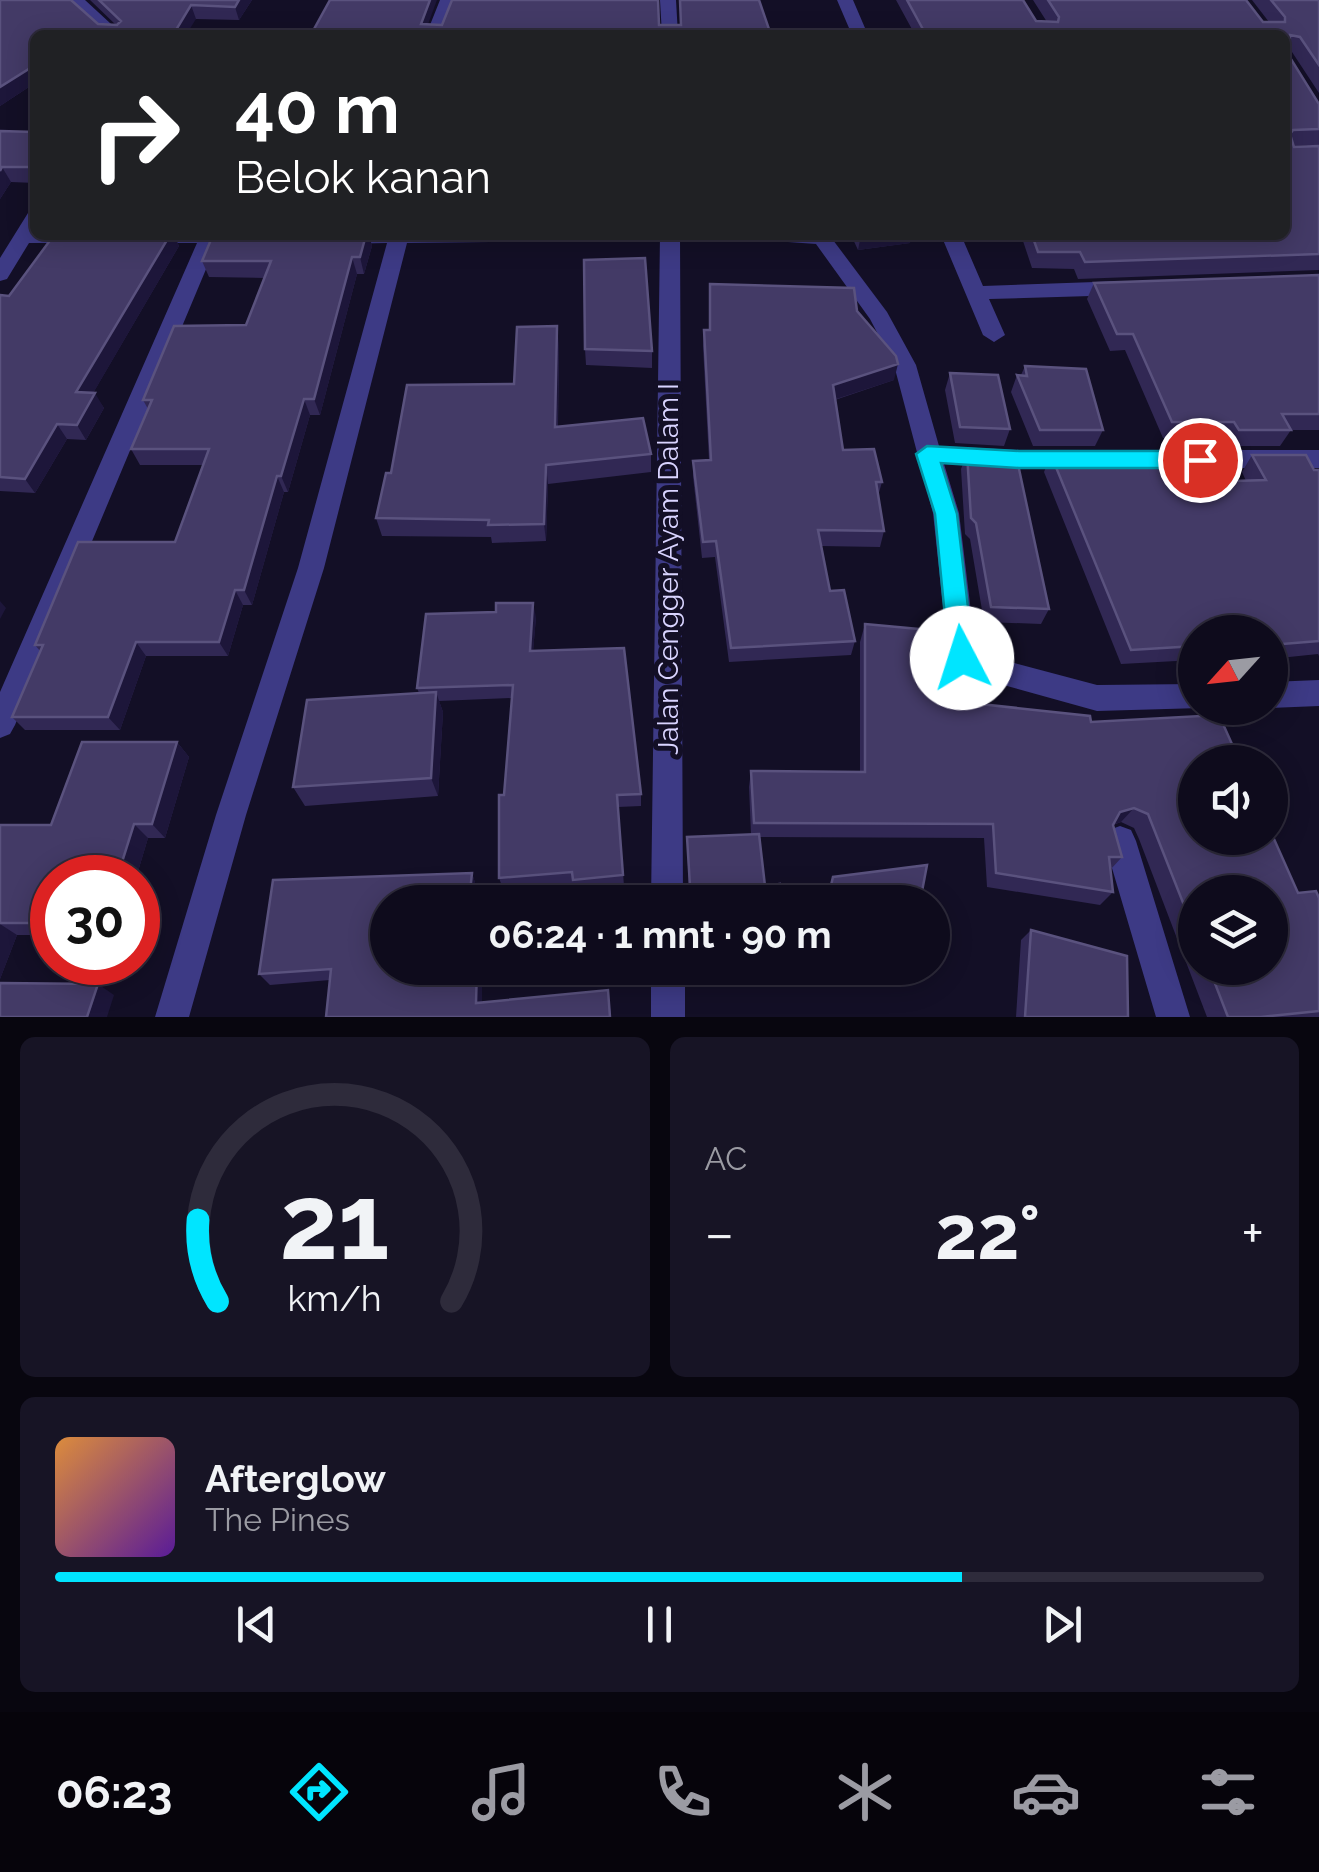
<!DOCTYPE html>
<html lang="id">
<head>
<meta charset="utf-8">
<style>
	body { margin:0; font-family:Raleway,sans-serif; background:#171425; color:#f1f3f6; height:100vh; display:flex; flex-direction:column; font-size:38px; white-space:nowrap }
	* { box-sizing:border-box; margin:0 }
	p { font-size:32px; color:#9b9ba3 }
	.icon { flex:none; width:55px; height:55px; fill:none; stroke:currentColor; stroke-width:2; stroke-linecap:round; stroke-linejoin:round }
	.map { position:relative; height:1017px; overflow:hidden }
	.sheet { display:flex; flex-direction:column; gap:20px; padding:20px; background:#08060f; flex:1 }
	.sheet>* { flex:none }
	.guide { position:absolute; left:30px; top:30px; width:1260px; height:210px; border-radius:15px; box-shadow:0 5px 25px #0003,0 0 0 2px #2e2b3b; background:#202124; color:#fff; overflow:hidden }
	.needle { width:65px; rotate:243deg }
	.controls { position:absolute; left:1178px; top:615px; display:grid; gap:20px }
	.controls a { display:grid; place-items:center; width:110px; height:110px; border-radius:50%; background:#0e0b1c; box-shadow:0 5px 25px #0003,0 0 0 2px #2e2b3b; font-size:50px }
	.speed { position:absolute; left:30px; top:855px; display:flex; gap:20px; font-size:50px; font-weight:700; text-align:center }
	.speed>* { display:grid; place-content:center; width:130px; height:130px; border-radius:50%; background:#0e0b1c; box-shadow:0 5px 25px #0003,0 0 0 2px #2e2b3b; line-height:1 }
	.speed .limit { border:15px solid #d22; background:#fff; color:#111 }
	.pin { position:absolute; display:grid; place-items:center; width:85px; height:85px; color:#fff; margin:-42px; border:5px solid #fff; border-radius:50%; box-shadow:0 2px 10px #0007 }
	.me { position:absolute; width:110px; margin:-55px; rotate:355deg; stroke-linejoin:round; filter:drop-shadow(0 0 8px #0008) }
	.turn { display:flex; align-items:center; gap:35px; height:210px; padding:0 40px; font-size:45px }
	.turn .icon { width:130px; height:130px; stroke-width:2.5 }
	.turn b { display:block; font-size:70px; line-height:85px }
	.big { font-size:75px; font-weight:700; line-height:1.1 }
	.sheet .widget { flex:1; display:flex; flex-direction:column; justify-content:center; gap:15px; min-width:0; padding:0 35px; border-radius:15px; background:#171425 }
	.sheet .dial { align-items:center; gap:0 }
	.dial svg { height:260px; overflow:visible; fill:none; stroke:#2e2b3b; stroke-width:7; stroke-linecap:round; text-anchor:middle }
	.dial text { fill:#f1f3f6; stroke:none }
	.song { display:flex; align-items:center; gap:30px }
	.cover { width:120px; height:120px; border-radius:15px; background:linear-gradient(135deg,hsl(30 70% 55%),hsl(270 70% 35%)) }
	.played { height:10px; border-radius:5px; background:linear-gradient(90deg,#00e5ff 75%,#2e2b3b 75%) }
	.keys { display:flex; justify-content:space-around; direction:ltr }
	.heat { display:flex; justify-content:space-between; align-items:center; font-size:55px; direction:ltr }
	.sheet .tiles { flex:1; display:grid; gap:20px; grid-template-columns:1fr 1fr }
	.widget:last-child { grid-column:span 2 }
	.trip { position:absolute; left:370px; top:885px; width:580px; height:100px; border-radius:50px; background:#0e0b1c; box-shadow:0 5px 25px #0003,0 0 0 2px #2e2b3b; font-weight:700; line-height:100px; text-align:center }
	.dock { display:flex; height:160px; justify-content:space-around; align-items:center; background:#06040b; color:#9b9ba3 }
	.dock .icon { width:70px; height:70px }
	.dock .selected { color:#00e5ff }
	.dock b { font-size:45px; color:#f1f3f6 }
	.map>svg:first-child { display:block }
	.lines { fill:none; stroke-linecap:round; stroke-linejoin:round }
	.minor { fill:#3d3a85; fill-rule:evenodd }
	.wall { fill:#312854; fill-rule:evenodd }
	.shaded-wall { fill:#1d163a }
	.building { fill:#433a66; stroke:#5a527e; stroke-width:2.5 }
	.route { fill:#00e5ff; stroke:#0095a6; stroke-width:2.5 }
	.labels { text-anchor:middle; stroke-width:10; stroke-linejoin:round; paint-order:stroke }
	.street-label { font-size:28px; fill:#d9d4ff; stroke:#130f26 }
</style>
</head>
<body>
<div class="map">
<svg width="1319" height="1017" viewBox="0 0 1319 1017">
	<rect width="100%" height="100%" fill="#130f26"/>
	<g class="lines">
		<path class="minor" d="M68,0h17l38,35h-17z
			M440,0h16l-14,35h-16z
			M660,0h16l2,35h-16z
			M837,0h16l15,35h-16z
			M35,211v24l58,2 -10,6h-54l-22,36 -7,2v-23l28,-45z
			M134,235l119,2 -10,6h-26l-202,482 -5,9 -10,4v-46l197,-449h-54l-7,-2z
			M330,235h258l-10,6 -171,2 -83,325 -78,247 -57,202h-34l61,-202 82,-247 89,-325 -49,1 -7,-2z
			M660,235h20l3,667h-32z
			M764,235l66,1 57,76 29,53 23,81 80,4h300v18h-300l-75,-4 15,49 17,140 121,32 98,-1v24h6l-104,3 -144,-40 -4,-9 -16,-149 -39,-148 -24,-46 -54,-75 -42,-3z
			M941,235h20l22,51 141,-5 10,7 -10,7 -135,4 16,36 -11,7 -11,-7z
			M1319,680v26l-49,2h-1l1,-26z
			M1120,826l11,4 5,11 54,176h-34l-52,-176 5,-11z
			M651,968h34v49h-34z"/>
	</g>
	<path class="wall" d="M0,0l98,24 18,1 -26,-25h162l-13,20 -43,-1 -161,16v48l-35,23z
		M896,0h127l13,21 11,1 -14,-22h213l17,22h6l-17,-22h67v93l-27,-41h-3v4l30,48v41l-26,1 1,1 25,-1v124l-241,9 -4,-10 -42,-1 -11,-33h264v-200l-371,-2z
		M0,131l35,1v51l-24,-1 -11,17z
		M54,235h120l5,11 -86,147 11,15 -18,32 -19,-1 -32,54 -35,-2v-196l9,1z
		M213,235h156l3,11 -8,28h-7l-37,141h-10l-22,77h-4l-32,113h-9l-15,51h-82l-26,74h-95l-13,-13 28,-66 -5,-6 140,-103 29,-77h-64l-9,-16 17,-40 -5,-9 103,-75 19,-47 -56,-1 -7,-16z
		M851,235h60l-1,8 -52,7z
		M1319,275v155h-28l-11,16h-51l-5,-8h-61l-38,-88 -15,1 -23,-52 7,-16z
		M710,284l147,27 37,69 -59,20 8,50 39,32 -4,14 6,35 -4,16 -59,-1 9,45 25,50 -4,14 -122,7 -14,-105 -13,1 -9,-82v-15l16,-1 -6,-114 1,-16h5z
		M559,344l-1,83 93,27v18l-103,12 -2,57 -54,2 -1,-6 -109,-1 -6,-18 138,-134z
		M585,349l67,2v17l-66,-3z
		M1025,366l78,64 -8,16h-62l-22,-54 6,-17h4z
		M950,373l60,56 -6,17 -49,-3 -10,-53z
		M967,453l82,156 -8,15 -57,-2 -14,-83 -5,-5 -4,-65z
		M1051,455l60,5 56,23 79,-2 -4,-9 10,-17 67,15v186l-1,-2 -48,5v-27h-75v28l-74,4 -77,-192z
		M536,617l-3,34 108,143v12l-23,1 6,79 -49,4 -2,-7 -70,6 -4,-11 5,-83 8,-97 -73,3 4,11 -5,84 -133,10 -12,-19 126,-94 -2,-5z
		M865,624l97,78 129,20 207,171 21,5v119h-112l-68,-178 -5,-11 -13,-6 -8,3 9,32 -11,12 2,23 -13,13 -113,-18 -3,-49 -224,-1 5,49 19,16h-87l-1,-5h-7l-2,-60 64,-3 -2,-47 2,-16 109,1v-130zM1195,892l75,76h-75z
		M177,742l12,15 -24,81h-17l-12,40h-84v57h-35l-17,44v-154h51z
		M472,873l4,13 -88,82h91l3,7v27l126,-12 3,27h-285l4,-37 -60,5 -11,-11z
		M1031,930l97,87h-112l5,-77z"/>
	<path class="shaded-wall" d="M239,0h13l-13,20 -4,-13z
		M430,0h7l-13,35 -3,-11z
		M191,5l5,14 -10,16h-13z
		M35,65v18l-35,23v-19z
		M2,167l9,15 -11,17v-28z
		M170,235h4l5,11 -94,161 -9,-15z
		M366,235h3l3,11 -8,28 -4,-17z
		M861,235h50l-1,8 -52,7z
		M352,257l5,17 -37,141 -6,-16z
		M557,326l2,18 -2,102 -2,-19z
		M898,364l-4,16 -64,21 3,-16z
		M95,393l9,15 -18,32 -9,-15z
		M304,399l6,16 -22,77 -7,-16z
		M57,424l10,15 -32,54 -10,-14z
		M546,465l2,19 -2,57 -2,-17z
		M277,476l7,16 -32,113 -8,-15z
		M235,590l8,15 -15,51 -9,-14z
		M0,601l6,7 -6,11z
		M533,603l3,14 -4,48 -2,-14z
		M136,642l10,14 -26,74 -12,-13z
		M436,692l7,20 -5,84 -7,-18z
		M177,742l12,15 -24,81 -13,-14z
		M1134,808l-13,14 -13,4 12,-14z
		M134,824l14,14 -12,40h-19z
		M472,873l4,13 -1,16h-6z
		M0,924l17,11 -17,44z
		M477,968h2l3,7v38l-6,-10z
		M98,984l16,11 -7,22h-20z"/>
	<path class="building" d="M0,0h71l27,24 19,1 4,-4 -22,-21h140l-4,7 -44,-2 -18,30h-138v30l-35,22z
		M330,0h100l-9,24 21,1 10,-25h206l1,25h22l-1,-25h79l12,35h-504l47,-6z
		M907,0h116l13,21 22,1 1,-5 -11,-17h198l17,22h22v-5l-14,-17h48v65l-19,-28 -10,-2 -1,21 30,48v25l-26,1 -3,4 4,13 25,-1v108l-234,8 -5,-10h-42l-6,-17h253v-200h-403l43,-2z
		M0,131l35,1v35h-33l-2,4z
		M54,235h116l-94,157 19,1 -18,32 -20,-1 -32,55 -25,-2v-182l9,1z
		M213,235h153l-6,22h-8l-38,142h-10l-23,77h-4l-33,114h-9l-16,52h-83l-28,75h-96l31,-72h-8l43,-103h97l34,-93h-78l21,-49h-9l31,-74 72,-1 25,-64h-69z
		M645,258l7,93 -67,-2 -1,-89z
		M1319,275v139h-37l9,16h-52l-5,-8h-62l-39,-88h-16l-23,-51z
		M710,284l144,4 3,23 39,45 2,8 -65,21 10,65 31,-1 8,33h-6l8,49 -66,-1 12,61 14,-1 11,51 -124,7 -15,-107 -13,1 -10,-81 18,-1 -7,-130h6z
		M557,326l-2,101 88,-9 8,36 -105,11 -2,59 -56,1 1,-5 -113,-2 10,-45h5l16,-88 107,-1 3,-57z
		M1025,366l61,3 17,61h-63l-23,-55 10,1z
		M950,373l48,2 12,54 -50,-2z
		M967,453l49,2 33,154 -58,-2 -15,-84 -5,-5z
		M1051,455h59l1,5 49,2 7,21 99,-3 -14,-25h54l8,15h5v171l-49,4v-13h-75v14l-64,4z
		M496,603h37l-3,48 94,-3 17,146 -24,1 6,80 -50,5 -1,-8 -73,6v-83h5l9,-110 -96,3 9,-74 70,-2z
		M865,624l86,8 7,25 4,45 128,14 1,6 128,-7 21,47h-45v76h75v-8l28,63 18,-2 3,7v113l-58,6h-33l-19,-49h61v-76h-75v41l-47,-119 -14,-6 -14,4 -7,13 9,32h-13l4,35 -117,-19 -3,-49 -239,-1 -3,-52 114,1z
		M436,692l-5,86 -138,9 14,-87z
		M82,742h95l-25,82h-18l-17,54h-65v45h-52v-98h51z
		M759,834l6,52 15,-2 4,18h-85l-2,-17 -7,1 -3,-49z
		M927,865l-7,37h-93l6,-25z
		M472,873l-3,29h-81v66h89l-1,35 132,-13 2,27h-284l5,-48 -72,5 14,-94z
		M1031,930l96,26 1,61h-103z
		M0,983l98,1 -11,33h-87z"/>
	<path class="route" d="M927,446l92,5h181l10,9 -10,8h-181l-78,-5 16,51 17,144 -3,7 -9,4 -9,-4 -4,-7 -14,-144 -19,-60z"/>
	<g class="labels">
		<g class="street-label">
			<text transform="translate(668 569) rotate(-90)" y="10">Jalan Cengger Ayam Dalam I</text>
		</g>
	</g>
</svg>
<div class="controls">
<a><svg class="needle" viewBox="-14 -14 28 28"><path d="M0-13l5 13h-10z" fill="#e53935"/><path d="M0 13l5-13h-10z" fill="#9b9ba3"/></svg></a>
<a><svg class="icon" aria-label="sound" viewBox="0 0 24 24"><path d="M4 9h4l5-4v14l-5-4H4zM17 9q2 3 0 6"/></svg></a>
<a><svg class="icon" aria-label="layers" viewBox="0 0 24 24"><path d="M12 4l9 5-9 5-9-5zM3 14l9 5 9-5"/></svg></a>
</div>
<div class="speed"><div class="limit">30</div></div>
<div class="pin" style="left:1200px;top:460px;background:#d93025"><svg class="icon" aria-label="arrive" viewBox="0 0 24 24"><path d="M6 21V4h12l-3 4 3 4H6"/></svg></div>
<svg class="me" style="left:962px;top:658px" viewBox="-20 -20 40 40"><circle r="19" fill="#fff"/><path d="M0-13L10 11 0 6-10 11z" fill="#00e5ff"/></svg>
<div class="trip">06:24 · 1 mnt · 90 m</div>
<div class="guide">
<div class="turn"><svg class="icon" aria-label="right" viewBox="0 0 24 24"><path d="M7 20v-9h11M14 6l5 5-5 5"/></svg><div><b>40 m</b>Belok kanan</div></div>
</div>
</div>
<section class="sheet">
<div class="tiles">
<div class="widget dial"><svg viewBox="0 0 100 80">
<path d="M14 69A42 42 0 1 1 86 69"/>
<path d="M14 69A42 42 0 0 1 8 44" stroke="#00e5ff"/>
<text x="50" y="56" font-size="32" font-weight="700">21</text>
<text x="50" y="72" font-size="11">km/h</text>
</svg></div>
<div class="widget"><p>AC</p>
<div class="heat"><a>−</a><b class="big">22°</b><a>+</a></div>
</div>
<div class="widget">
<div class="song"><i class="cover"></i><div><b>Afterglow</b><p>The Pines</p></div></div>
<div class="played"></div>
<div class="keys"><svg class="icon" aria-label="previous" viewBox="0 0 24 24"><path d="M18 5L8 12l10 7zM5 5v14"/></svg><svg class="icon" aria-label="pause" viewBox="0 0 24 24"><path d="M8 5v14M16 5v14"/></svg><svg class="icon" aria-label="next" viewBox="0 0 24 24"><path d="M6 5l10 7-10 7zM19 5v14"/></svg></div>
</div>
</div>
</section>
<nav class="dock">
<b>06:23</b>
<svg class="icon selected" aria-label="directions" viewBox="0 0 24 24"><path d="M12 3l9 9-9 9-9-9zM9 14v-3h6M13 9l2 2-2 2"/></svg>
<svg class="icon" aria-label="music" viewBox="0 0 24 24"><path d="M9 18V5l10-2v13"/><circle cx="6" cy="18" r="3"/><circle cx="16" cy="16" r="3"/></svg>
<svg class="icon" aria-label="phone" viewBox="0 0 24 24"><path d="M5 4h4l2 5-3 2q2 4 5 5l2-3 5 2v4C11 20 4 13 5 4z"/></svg>
<svg class="icon" aria-label="climate" viewBox="0 0 24 24"><path d="M12 3v18M4 7l16 10M4 17L20 7"/></svg>
<svg class="icon" aria-label="car" viewBox="0 0 24 24"><path d="M5 17H2v-5l4-1 3-4h7l3 4 3 1v5h-3M9 17h6M6 11h13"/><circle cx="7" cy="17" r="2"/><circle cx="17" cy="17" r="2"/></svg>
<svg class="icon" aria-label="filters" viewBox="0 0 24 24"><path d="M4 7h16M4 17h16"/><circle cx="9" cy="7" r="2"/><circle cx="15" cy="17" r="2"/></svg>
</nav>
</body>
</html>
